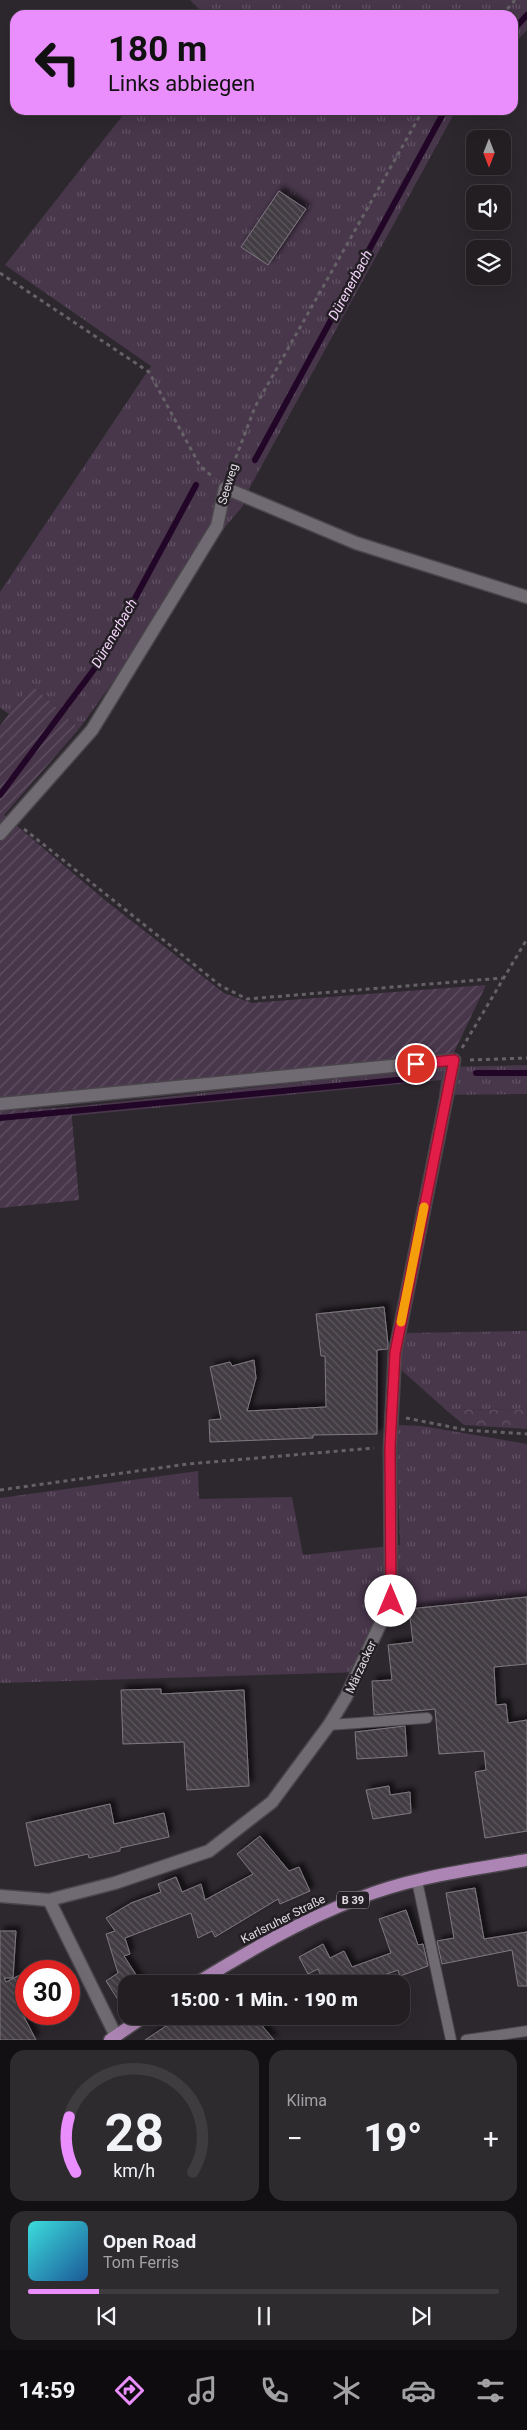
<!DOCTYPE html>
<html lang="de">
<head>
<meta charset="utf-8">
<style>
	body { margin:0; font-family:Roboto,sans-serif; background:#2e2b2f; color:#f1f3f6; height:100vh; display:flex; flex-direction:column; font-size:19px; white-space:nowrap }
	* { box-sizing:border-box; margin:0 }
	p { font-size:16px; color:#a2a2a5 }
	.icon { flex:none; width:28px; height:28px; fill:none; stroke:currentColor; stroke-width:2; stroke-linecap:round; stroke-linejoin:round }
	.map { position:relative; height:2040px; overflow:hidden }
	.sheet { display:flex; flex-direction:column; gap:10px; padding:10px; background:#131013; flex:1 }
	.sheet>* { flex:none }
	.top-card { position:absolute; left:10px; top:10px; width:508px; height:105px; border-radius:15px; box-shadow:0 5px 20px #0002,0 0 0 1px #3f3c40; background:#ea8dfd; color:#111; overflow:hidden }
	.needle { width:32px; rotate:180deg }
	.fabs { position:absolute; left:466px; top:130px; display:grid; gap:10px }
	.fabs a { display:grid; place-items:center; width:45px; height:45px; border-radius:10px; background:#221e22; box-shadow:0 5px 20px #0002,0 0 0 1px #3f3c40; font-size:25px }
	.speed { position:absolute; left:15px; top:1960px; display:flex; gap:10px; font-size:25px; font-weight:700; text-align:center }
	.speed>* { display:grid; place-content:center; width:65px; height:65px; border-radius:50%; background:#221e22; box-shadow:0 5px 20px #0002,0 0 0 1px #3f3c40; line-height:1 }
	.speed .limit { border:8px solid #d22; background:#fff; color:#111 }
	.pin { position:absolute; display:grid; place-items:center; width:42px; height:42px; color:#fff; margin:-21px; border:2px solid #fff; border-radius:50%; box-shadow:0 1px 5px #0007 }
	.me { position:absolute; width:55px; margin:-28px; rotate:0deg; stroke-linejoin:round; filter:drop-shadow(0 0 4px #0008) }
	.turn { display:flex; align-items:center; gap:18px; height:105px; padding:0 15px; font-size:22px }
	.turn .icon { width:65px; height:65px; stroke-width:2.5 }
	.turn b { display:block; font-size:35px; line-height:42px }
	.big { font-size:38px; font-weight:800; line-height:1.1 }
	.sheet .widget { flex:1; display:flex; flex-direction:column; justify-content:center; gap:8px; min-width:0; padding:0 18px; border-radius:15px; background:#2e2b2f }
	.sheet .dial { align-items:center; gap:0 }
	.dial svg { height:130px; overflow:visible; fill:none; stroke:#3f3c40; stroke-width:7; stroke-linecap:round; text-anchor:middle }
	.dial text { fill:#f1f3f6; stroke:none }
	.song { display:flex; align-items:center; gap:15px }
	.cover { width:60px; height:60px; border-radius:8px; background:linear-gradient(135deg,hsl(180 70% 55%),hsl(210 70% 35%)) }
	.played { height:5px; border-radius:2px; background:linear-gradient(90deg,#ea8dfd 15%,#3f3c40 15%) }
	.keys { display:flex; justify-content:space-around; direction:ltr }
	.heat { display:flex; justify-content:space-between; align-items:center; font-size:28px; direction:ltr }
	.sheet .tiles { flex:1; display:grid; gap:10px; grid-template-columns:1fr 1fr }
	.widget:last-child { grid-column:span 2 }
	.trip { position:absolute; left:118px; top:1975px; width:292px; height:50px; border-radius:15px; background:#221e22; box-shadow:0 5px 20px #0002,0 0 0 1px #3f3c40; font-weight:800; line-height:50px; text-align:center }
	.menu { display:flex; height:80px; justify-content:space-around; align-items:center; background:#0e0c0e; color:#a2a2a5 }
	.menu .icon { width:35px; height:35px }
	.menu .current { color:#ea8dfd }
	.menu b { font-size:22px; color:#f1f3f6 }
	.map>svg:first-child { display:block }
	.grass { fill:url(#grass-tufts) }
	.forest { fill:url(#forest-crowns) }
	.garden { fill:url(#garden-furrows) }
	.lines { fill:none; stroke-linecap:round; stroke-linejoin:round }
	.stream { stroke:#220627; stroke-width:6 }
	.building { fill:url(#building-back-hatch); stroke:#7f7880; filter:url(#shadow) }
	.service-casing { stroke:#4a454b; stroke-width:12 }
	.minor-casing { stroke:#4a454b; stroke-width:15 }
	.primary-casing { stroke:#4a454b; stroke-width:15 }
	.path { stroke:#656166; stroke-width:3; stroke-dasharray:4 4; stroke-linecap:butt }
	.service { stroke:#706a72; stroke-width:10 }
	.minor { stroke:#706a72; stroke-width:12 }
	.primary { stroke:#ad85b5; stroke-width:12 }
	.route-casing { stroke:#92132f; stroke-width:12 }
	.route { stroke:#e11d48; stroke-width:9 }
	.slow { stroke:#f59e0b; stroke-width:9 }
	.labels { text-anchor:middle; stroke-width:5; stroke-linejoin:round; paint-order:stroke }
	.shield { fill:#231e24; stroke:#a7a3a8; stroke-width:1 }
	.shield-label { font-size:11px; font-weight:bold; fill:#e0dce1 }
	.street-label { font-size:12px; fill:#e0dce1; stroke:#231e24 }
	.water-label { font-size:14px; font-style:italic; fill:#f2d3f8; stroke:#231e24 }
</style>
</head>
<body>
<div class="map">
<svg width="527" height="2040" viewBox="0 0 527 2040">
	<defs>
		<pattern id="grass-tufts" width="24" height="20" patternUnits="userSpaceOnUse" patternTransform="scale(1.25)"><rect width="24" height="20" fill="#48364b"/><path d="M3 7l-1-3M5 7V3M7 7l1-3M15 17l-1-3M17 17v-4M19 17l1-3" fill="none" stroke="#625265"/></pattern>
		<pattern id="forest-crowns" width="20" height="18" patternUnits="userSpaceOnUse" patternTransform="scale(1.25)"><rect width="20" height="18" fill="#48364b"/><path d="M2 6a3 3 0 1 1 6 0M12 15a3 3 0 1 1 6 0" fill="none" stroke="#625265"/></pattern>
		<pattern id="garden-furrows" width="10" height="10" patternUnits="userSpaceOnUse" patternTransform="scale(1.25)"><rect width="10" height="10" fill="#48364b"/><path d="M-1 1l2-2M0 10L10 0M9 11l2-2" fill="none" stroke="#625265"/></pattern>
		<pattern id="building-back-hatch" width="6" height="6" patternUnits="userSpaceOnUse" patternTransform="scale(1.25)"><rect width="6" height="6" fill="#423c43"/><path d="M-1 5l2 2M0 0l6 6M5-1l2 2" fill="none" stroke="#5d585e"/></pattern>
		<filter id="shadow"><feDropShadow dx="4.5" dy="-4.5" stdDeviation="2.5" flood-color="#0009"/></filter>
	</defs>
	<rect width="100%" height="100%" fill="#2d282e"/>
	<path class="grass" d="M190,0h337v30l-14,15 -1,-30h-310l1,-2z
		M127,110h329l-207,379 -7,18 -22,26 -141,196 -48,-45 -22,30 -9,-6v-116l151,-226 -146,-101z
		M527,1065v29l-88,1 2,-15 -370,36v-9l376,-40z
		M527,1331v79l-82,-1 -46,-41 7,-35z
		M398,1425l24,1 105,18v153l-137,15 -27,60 -363,11v-185l198,-27 1,28 93,-2 11,58 97,-10 -3,-87z"/>
	<path class="forest" d="M445,1409l82,1v19l-63,-4z"/>
	<path class="garden" d="M31,684l48,45 -75,86 102,86 118,92 28,10 234,-18 -39,82 -447,43v-384z
		M71,1107l8,93 -79,8v-97z"/>
	<g class="lines">
		<path class="stream" d="M512,31l15,-16
			M255,460l190,-350
			M0,795l104,-139 92,-171
			M476,1073h51
			M0,1118l429,-41"/>
	</g>
	<path class="building" d="M279,191l27,18 -38,56 -27,-18z
		M384,1307l4,37v5l-11,1v84l-64,1v3l-103,4 -1,-22 12,-1 -11,-52 20,-5 2,4 22,-6 2,18 -9,33 79,-4 -1,-51h-4l-5,-42z
		M527,1597v67l-33,3 2,38 10,-1 2,19 19,-3v111l-42,7 -10,-66 11,-2 -2,-19 -45,3 -4,-45 -61,6 -2,-34 20,-1 -4,-35 25,-3 -4,-33z
		M161,1689v5l83,-4 5,96 -62,4 -3,-48 -61,2 -2,-54z
		M405,1726l2,30 -50,3 -2,-27z
		M389,1786l1,9 20,-3 1,21 -38,6 -7,-29z
		M110,1804l4,20 50,-11 5,24 -49,11v3l-31,7 -1,-4 -53,12 -9,-43z
		M260,1836l29,35 10,-4 11,24 -30,13 -2,-5 -63,38 -3,-6 -14,7 -7,-25 -66,25 5,16 -6,2 18,28h-16v28l-20,-31 12,-8 -12,-39 9,-3 -9,-13 25,-15 30,-11 -3,-8 18,-7 6,15 19,-8 4,16 48,-26 -16,-20z
		M475,1888l9,51 43,-7v54h-9l-6,-36 -70,14 -5,-23 17,-3 -8,-45z
		M406,1910l12,35 5,-1 5,22 -28,10 -2,-6 -39,14h-34l-7,-15 -10,5 -9,-17 24,-13 7,14 14,-7 8,16 39,-14 -12,-34z
		M0,1931h16l-3,47h-9l2,4 20,-10v24l-10,5 20,39h-36z
		M181,2016h73l20,24h-129z"/>
	<g class="lines">
		<g class="service-casing">
			<path id="service" d="M329,1725l98,-7
				M417,1881l34,159
				M466,2040l61,-9"/>
		</g>
		<g class="minor-casing">
			<path id="minor" d="M0,834l92,-104 125,-204 8,-38 131,55 171,54
				M0,1104l454,-44 -59,293 -5,94 1,154 -45,96 -17,28 -57,77 -63,49 -94,32 -66,17 -49,-4
				M49,1900l67,136"/>
		</g>
		<g class="primary-casing">
			<path id="primary" d="M195,1984c52,-32 105,-63 162,-85 54,-22 113,-29 170,-39
				M110,2040l35,-24"/>
		</g>
		<path class="path" d="M502,15l13,-15
			M0,273l149,99 51,94 14,12
			M230,473l25,-66 168,-297
			M24,829l197,157 26,13 256,-21
			M462,1048l65,-109
			M470,1060l57,-2
			M406,1418l60,12 61,4
			M0,1490l188,-26 186,-16"/>
		<use href="#service" class="service"/>
		<use href="#minor" class="minor"/>
		<use href="#primary" class="primary"/>
	</g>
	<g class="lines">
		<g class="route-casing">
			<path id="route" d="M391,1601l-1,-154 5,-94 59,-293 -38,4"/>
		</g>
		<use href="#route" class="route"/>
		<path class="slow" d="M401,1322l23,-115"/>
	</g>
	<g class="labels">
		<rect class="shield" x="337" y="1891.5" width="32" height="17" rx="4"/>
		<g class="shield-label">
			<text x="353" y="1904">B 39</text>
		</g>
		<g class="street-label">
			<text transform="translate(228 484) rotate(-73)" y="4">Seeweg</text>
			<text transform="translate(361 1667) rotate(-65)" y="4">Märzacker</text>
			<text transform="translate(283 1919) rotate(-27)" y="4">Karlsruher Straße</text>
		</g>
		<g class="water-label">
			<text transform="translate(350 285) rotate(-62)" y="5">Dürenerbach</text>
			<text transform="translate(114 633) rotate(-60)" y="5">Dürenerbach</text>
		</g>
	</g>
</svg>
<div class="fabs">
<a><svg class="needle" viewBox="-14 -14 28 28"><path d="M0-13l5 13h-10z" fill="#e53935"/><path d="M0 13l5-13h-10z" fill="#a2a2a5"/></svg></a>
<a><svg class="icon" aria-label="sound" viewBox="0 0 24 24"><path d="M4 9h4l5-4v14l-5-4H4zM17 9q2 3 0 6"/></svg></a>
<a><svg class="icon" aria-label="layers" viewBox="0 0 24 24"><path d="M12 4l9 5-9 5-9-5zM3 14l9 5 9-5"/></svg></a>
</div>
<div class="speed"><div class="limit">30</div></div>
<div class="pin" style="left:416px;top:1064px;background:#d93025"><svg class="icon" aria-label="arrive" viewBox="0 0 24 24"><path d="M6 21V4h12l-3 4 3 4H6"/></svg></div>
<svg class="me" style="left:391px;top:1601px" viewBox="-20 -20 40 40"><circle r="19" fill="#fff"/><path d="M0-13L10 11 0 6-10 11z" fill="#e11d48"/></svg>
<div class="trip">15:00 · 1 Min. · 190 m</div>
<div class="top-card">
<div class="turn"><svg class="icon" aria-label="left" viewBox="0 0 24 24"><path d="M17 20v-9H6M10 6l-5 5 5 5"/></svg><div><b>180 m</b>Links abbiegen</div></div>
</div>
</div>
<section class="sheet">
<div class="tiles">
<div class="widget dial"><svg viewBox="0 0 100 80">
<path d="M14 69A42 42 0 1 1 86 69"/>
<path d="M14 69A42 42 0 0 1 10 35" stroke="#ea8dfd"/>
<text x="50" y="56" font-size="32" font-weight="700">28</text>
<text x="50" y="72" font-size="11">km/h</text>
</svg></div>
<div class="widget"><p>Klima</p>
<div class="heat"><a>−</a><b class="big">19°</b><a>+</a></div>
</div>
<div class="widget">
<div class="song"><i class="cover"></i><div><b>Open Road</b><p>Tom Ferris</p></div></div>
<div class="played"></div>
<div class="keys"><svg class="icon" aria-label="previous" viewBox="0 0 24 24"><path d="M18 5L8 12l10 7zM5 5v14"/></svg><svg class="icon" aria-label="pause" viewBox="0 0 24 24"><path d="M8 5v14M16 5v14"/></svg><svg class="icon" aria-label="next" viewBox="0 0 24 24"><path d="M6 5l10 7-10 7zM19 5v14"/></svg></div>
</div>
</div>
</section>
<nav class="menu">
<b>14:59</b>
<svg class="icon current" aria-label="directions" viewBox="0 0 24 24"><path d="M12 3l9 9-9 9-9-9zM9 14v-3h6M13 9l2 2-2 2"/></svg>
<svg class="icon" aria-label="music" viewBox="0 0 24 24"><path d="M9 18V5l10-2v13"/><circle cx="6" cy="18" r="3"/><circle cx="16" cy="16" r="3"/></svg>
<svg class="icon" aria-label="phone" viewBox="0 0 24 24"><path d="M5 4h4l2 5-3 2q2 4 5 5l2-3 5 2v4C11 20 4 13 5 4z"/></svg>
<svg class="icon" aria-label="climate" viewBox="0 0 24 24"><path d="M12 3v18M4 7l16 10M4 17L20 7"/></svg>
<svg class="icon" aria-label="car" viewBox="0 0 24 24"><path d="M5 17H2v-5l4-1 3-4h7l3 4 3 1v5h-3M9 17h6M6 11h13"/><circle cx="7" cy="17" r="2"/><circle cx="17" cy="17" r="2"/></svg>
<svg class="icon" aria-label="filters" viewBox="0 0 24 24"><path d="M4 7h16M4 17h16"/><circle cx="9" cy="7" r="2"/><circle cx="15" cy="17" r="2"/></svg>
</nav>
</body>
</html>
